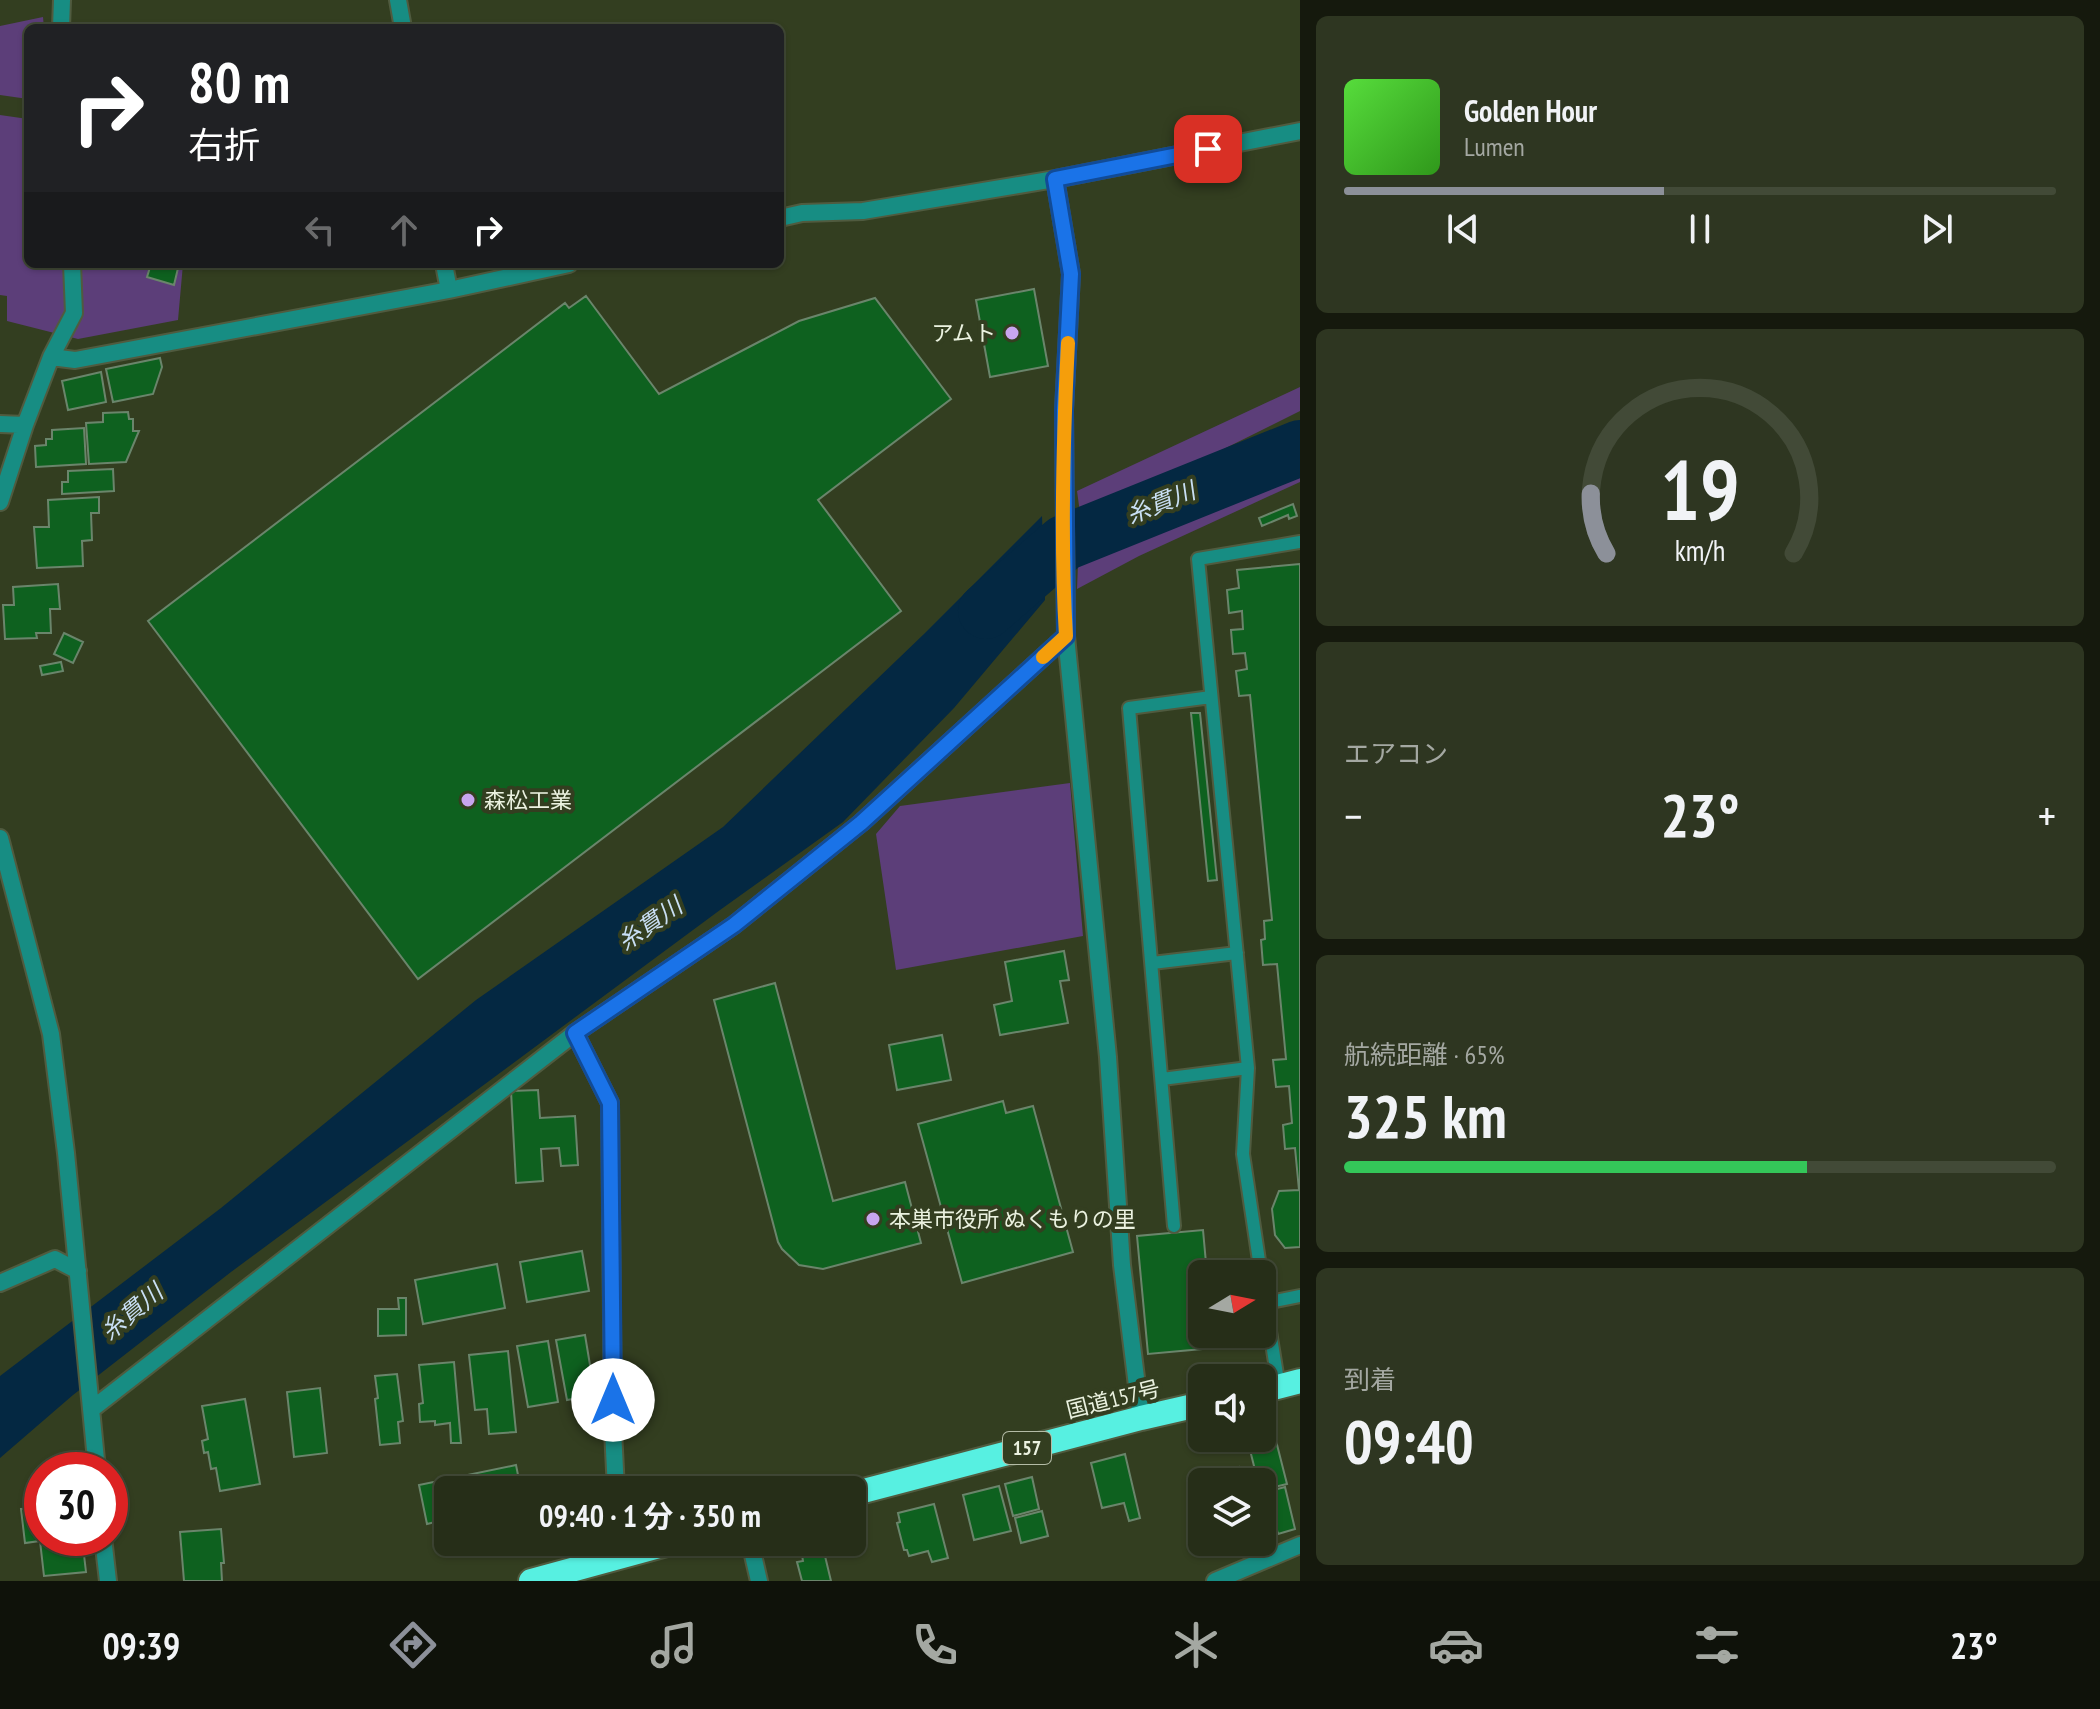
<!DOCTYPE html>
<html lang="ja">
<head>
<meta charset="utf-8">
<style>
	body { margin:0; font-family:"PT Sans Narrow","Noto Sans JP",sans-serif; background:#2e3621; color:#f1f3f6; height:100vh; display:flex; flex-direction:column; font-size:30px; white-space:nowrap }
	* { box-sizing:border-box; margin:0 }
	p { font-size:26px; color:#a4a8a2 }
	.icon { flex:none; width:44px; height:44px; fill:none; stroke:currentColor; stroke-width:2; stroke-linecap:round; stroke-linejoin:round }
	.map { position:relative; flex:1; overflow:hidden }
	.details { display:flex; flex-direction:column; gap:16px; padding:16px; background:#15190d; width:800px }
	.details>* { flex:none }
	.top-card { position:absolute; left:24px; top:24px; width:760px; height:244px; border-radius:12px; box-shadow:0 2px 6px #0004,0 0 0 2px #424a37; background:#202124; color:#fff; overflow:hidden }
	.needle { width:52px; rotate:80deg }
	.buttons { position:absolute; left:1188px; top:1260px; display:grid; gap:16px }
	.buttons a { display:grid; place-items:center; width:88px; height:88px; border-radius:12px; background:#262e18; box-shadow:0 2px 6px #0004,0 0 0 2px #424a37; font-size:40px }
	.speed { position:absolute; left:24px; top:1452px; display:flex; gap:16px; font-size:40px; font-weight:700; text-align:center }
	.speed>* { display:grid; place-content:center; width:104px; height:104px; border-radius:50%; background:#262e18; box-shadow:0 2px 6px #0004,0 0 0 2px #424a37; line-height:1 }
	.speed .limit { border:12px solid #d22; background:#fff; color:#111 }
	.pin { position:absolute; display:grid; place-items:center; width:68px; height:68px; color:#fff; margin:-34px; border-radius:16px; box-shadow:0 4px 12px #0006 }
	.me { position:absolute; width:88px; margin:-44px; rotate:0deg; stroke-linejoin:round; filter:drop-shadow(0 0 6px #0008) }
	.turn { display:flex; align-items:center; gap:28px; height:168px; padding:0 32px; font-size:36px }
	.turn .icon { width:104px; height:104px; stroke-width:2.5 }
	.turn b { display:block; font-size:56px; line-height:68px }
	.lanes { display:flex; align-items:center; height:76px; padding:0 32px; background:#0003; justify-content:center; gap:40px; direction:ltr }
	.lanes .off { opacity:.35 }
	.big { font-size:60px; font-weight:700; line-height:1.1 }
	.details .widget { flex:1; display:flex; flex-direction:column; justify-content:center; gap:12px; min-width:0; padding:0 28px; border-radius:12px; background:#2e3621 }
	.details .dial { align-items:center; gap:0 }
	.dial svg { height:208px; overflow:visible; fill:none; stroke:#424a37; stroke-width:7; stroke-linecap:round; text-anchor:middle }
	.dial text { fill:#f1f3f6; stroke:none }
	.song { display:flex; align-items:center; gap:24px }
	.cover { width:96px; height:96px; border-radius:12px; background:linear-gradient(135deg,hsl(110 70% 55%),hsl(110 70% 35%)) }
	.played { height:8px; border-radius:4px; background:linear-gradient(90deg,#8c9099 45%,#424a37 45%) }
	.keys { display:flex; justify-content:space-around; direction:ltr }
	.heat { display:flex; justify-content:space-between; align-items:center; font-size:44px; direction:ltr }
	.charge { height:12px; border-radius:6px; background:linear-gradient(90deg,#34c759 65%,#424a37 0) }
	.trip { position:absolute; left:434px; top:1476px; width:432px; height:80px; border-radius:12px; background:#262e18; box-shadow:0 2px 6px #0004,0 0 0 2px #424a37; font-weight:700; line-height:80px; text-align:center }
	.dock { display:flex; height:128px; justify-content:space-around; align-items:center; background:#0f120a; color:#a4a8a2 }
	.dock .icon { width:56px; height:56px }
	.dock .active { color:#8c9099 }
	.dock b { font-size:36px; color:#f1f3f6 }
	main { display:flex; flex:1; min-height:0 }
	.map>svg:first-child { display:block }
	.green { fill:#5c3e79 }
	.water { fill:#042842 }
	.lines { fill:none; stroke-linecap:round; stroke-linejoin:round }
	.river { stroke:#042842; stroke-width:56 }
	.building { fill:#0e611f; stroke:#6a856b; stroke-width:2 }
	.lane-casing { stroke:#505b3f; stroke-width:16 }
	.street-casing { stroke:#505b3f; stroke-width:20 }
	.highway-casing { stroke:#505b3f; stroke-width:28 }
	.lane { stroke:#178d83; stroke-width:12 }
	.street { stroke:#178d83; stroke-width:16 }
	.highway { stroke:#57f0e1; stroke-width:24 }
	.route-casing { stroke:#114b97; stroke-width:20 }
	.route { stroke:#1a73e8; stroke-width:14 }
	.slow { stroke:#f59e0b; stroke-width:14 }
	.poi-dot { fill:#c8a5ef; stroke:#333e20; stroke-width:3 }
	.labels { text-anchor:middle; stroke-width:8; stroke-linejoin:round; paint-order:stroke }
	.shield { fill:#333e20; stroke:#b4bca6; stroke-width:2 }
	.shield-label { font-size:20px; font-weight:bold; fill:#ebf2e0 }
	.poi-label { font-size:22px; fill:#ebf2e0; stroke:#333e20; text-anchor:start }
	.street-label { font-size:22px; fill:#ebf2e0; stroke:#333e20 }
	.water-label { font-size:24px; font-style:italic; fill:#c9dff4; stroke:#333e20 }
</style>
</head>
<body>
<main>
<div class="map">
<svg width="1300" height="1581" viewBox="0 0 1300 1581">
	<rect width="100%" height="100%" fill="#333e20"/>
	<path class="green" d="M43,17l1,11h-16v71l-28,-4v-69z
		M0,115l28,4v145h155l-5,56 -100,19 -71,-18v-25l-7,-1z
		M1300,387v24l-219,109 -4,-29z
		M1300,460v22l-161,74 -62,33 1,-24 127,-64z
		M1070,783l13,153 -187,34 -20,-136 24,-28z"/>
	<path class="water" d="M1042,516l3,84 -91,108 -111,114 -123,88 -489,362 -158,123 -73,63v-82l221,-168 255,-208 247,-173 201,-193z"/>
	<g class="lines">
		<path class="river" d="M986,611l78,-68 236,-95"/>
	</g>
	<path class="building" d="M151,264h28l-5,21 -27,-8z
		M1034,289l14,77 -58,11 -14,-77z
		M586,296l73,98 140,-73 76,-23 76,101 -133,101 83,111 -483,368 -270,-358 417,-318 4,5z
		M160,358l2,9 -9,27 -40,8 -7,-33z
		M101,372l5,30 -38,8 -6,-29z
		M128,412l1,7h4v12h6l-13,31 -37,2 -3,-41 17,-1v-9z
		M84,428l2,36 -50,3 -1,-21 11,-1v-6h6v-9z
		M113,469l1,22 -52,3v-12h6v-11z
		M99,497v16h-8l1,27 -10,1 1,25 -46,2 -3,-41h15l-1,-27z
		M1293,504l4,12 -8,3 -1,-4 -26,11 -3,-8z
		M1300,564v683l-15,1 -10,-13 -3,-26 7,-18 20,-1 -4,-42 -10,1 -2,-24 9,-2 -3,-37 -13,1 -3,-27 13,-1 -9,-95 -14,1 -2,-25 4,-1 -1,-18 8,-1 -22,-225 -11,1 -3,-25 11,-2 -2,-16 -12,1 -2,-24 12,-1 -1,-18 -13,2 -2,-23 12,-2 -2,-18z
		M58,584l2,25h-10l1,24h-15l1,5 -32,1 -2,-34h11l-1,-18z
		M64,633l19,9 -10,21 -19,-9z
		M61,662l2,9 -21,4 -2,-9z
		M1191,713h9l17,167 -9,1z
		M1064,951l5,29 -9,1 8,42 -68,12 -6,-30 18,-4 -7,-39z
		M775,983l58,218 72,-19 16,61 -98,26 -24,-4 -17,-16 -4,-7 -64,-242z
		M942,1035l9,45 -54,10 -8,-45z
		M538,1090l2,28 35,-2 3,49 -17,1 -2,-18 -18,1 2,32 -27,2 -5,-92z
		M1003,1101l3,12 27,-7 40,146 -111,31 -44,-159z
		M1203,1230l4,44h-5v60h10l1,14 -65,6 -11,-118z
		M582,1251l7,40 -62,11 -7,-40z
		M497,1264l8,44 -82,16 -8,-44z
		M398,1298h8v37l-28,1v-27h21z
		M585,1335l10,60 -28,5 -11,-60z
		M548,1341l10,61 -30,5 -11,-61z
		M508,1351l8,81 -27,2 -2,-25 -12,1 -6,-55z
		M454,1362l7,81h-10l-1,-20 -15,2v-4l-15,1 -1,-18 4,-1 -4,-38z
		M397,1374l6,47 -5,1 2,21 -20,2 -5,-46 3,-1 -3,-22z
		M320,1388l7,65 -33,4 -7,-65z
		M245,1399l15,85 -40,7 -4,-23 -5,1 -3,-17 -4,1 -2,-12 6,-2 -6,-33z
		M1273,1429l14,55 -25,6v-8h-4l-11,-44h15v-6z
		M1125,1454l15,64 -11,3 -5,-18 -22,5 -11,-45z
		M516,1465l5,25h-73v29l-21,5 -8,-39z
		M1239,1467l4,15h-41v10l-4,-15z
		M1032,1477l7,32 -26,7 -8,-32z
		M999,1486l12,45 -37,9 -11,-45z
		M1285,1487l10,42 -17,5 -9,-35 -6,2 -1,-8z
		M42,1500v38h40l4,34 -42,4 -4,-35 -15,2 -4,-34 16,-1 -1,-7z
		M934,1504l14,54 -16,4 -4,-11 -19,5 -2,-6h-3l-7,-27 3,-1 -2,-9z
		M1042,1511l6,25 -27,7 -6,-25z
		M221,1529l3,34h-3l1,18h-38l-4,-49z
		M819,1550l2,6h4l6,25h-29l-5,-19 6,-1 -1,-6z"/>
	<g class="lines">
		<g class="lane-casing">
			<path id="lane" d="M1152,963l85,-10
				M1162,1079l86,-11
				M1174,1226l-45,-518 82,-11
				M1261,1274l-18,-120 5,-86 -50,-509 102,-17
				M1262,1282l17,105
				M1265,1303l35,-7"/>
		</g>
		<g class="street-casing">
			<path id="street" d="M398,0l5,28
				M61,28l1,-28
				M1055,179l16,95 -7,136 2,226 42,421 14,208 19,153
				M780,218l22,-5 61,-2 192,-32 245,-48
				M444,264l5,26
				M51,357l24,3 374,-70 120,-26
				M0,424l25,1
				M0,502l25,-77 26,-68 23,-44 -2,-49
				M0,838l51,196 15,119 31,317
				M575,1033l35,70 3,327 3,60
				M0,1283l55,-24 23,12
				M92,1409l483,-376 159,-108 127,-102 205,-187
				M103,1538l5,43
				M750,1542l9,39
				M1215,1581l85,-36"/>
		</g>
		<g class="highway-casing">
			<path id="highway" d="M1262,1391l38,-10
				M852,1494l289,-76 61,-14
				M531,1581l143,-39"/>
		</g>
		<use href="#lane" class="lane"/>
		<use href="#street" class="street"/>
		<use href="#highway" class="highway"/>
	</g>
	<g class="lines">
		<g class="route-casing">
			<path id="route" d="M613,1400l-3,-297 -35,-70 159,-108 127,-102 205,-187 -2,-226 7,-136 -16,-95 153,-30"/>
		</g>
		<use href="#route" class="route"/>
		<path class="slow" d="M1043,657l23,-21c-6,-97 -3,-196 2,-293"/>
	</g>
	<g class="poi-dot">
		<circle cx="1012" cy="333" r="8"/>
		<circle cx="468" cy="800" r="8"/>
		<circle cx="873" cy="1219" r="8"/>
	</g>
	<g class="labels">
		<rect class="shield" x="1003" y="1432" width="48" height="32" rx="6"/>
		<g class="shield-label">
			<text x="1027" y="1455">157</text>
		</g>
		<g class="poi-label">
			<text x="996" y="341" text-anchor="end">アムト</text>
			<text x="484" y="808">森松工業</text>
			<text x="889" y="1227">本巣市役所 ぬくもりの里</text>
		</g>
		<g class="street-label">
			<text transform="translate(1113 1399) rotate(-14)" y="8">国道157号</text>
		</g>
		<g class="water-label">
			<text transform="translate(1161 503) rotate(-22)" y="8">糸貫川</text>
			<text transform="translate(650 924) rotate(-35)" y="8">糸貫川</text>
			<text transform="translate(132 1312) rotate(-40)" y="8">糸貫川</text>
		</g>
	</g>
</svg>
<div class="buttons">
<a><svg class="needle" viewBox="-14 -14 28 28"><path d="M0-13l5 13h-10z" fill="#e53935"/><path d="M0 13l5-13h-10z" fill="#a4a8a2"/></svg></a>
<a><svg class="icon" aria-label="sound" viewBox="0 0 24 24"><path d="M4 9h4l5-4v14l-5-4H4zM17 9q2 3 0 6"/></svg></a>
<a><svg class="icon" aria-label="layers" viewBox="0 0 24 24"><path d="M12 4l9 5-9 5-9-5zM3 14l9 5 9-5"/></svg></a>
</div>
<div class="speed"><div class="limit">30</div></div>
<div class="pin" style="left:1208px;top:149px;background:#d93025"><svg class="icon" aria-label="arrive" viewBox="0 0 24 24"><path d="M6 21V4h12l-3 4 3 4H6"/></svg></div>
<svg class="me" style="left:613px;top:1400px" viewBox="-20 -20 40 40"><circle r="19" fill="#fff"/><path d="M0-13L10 11 0 6-10 11z" fill="#1a73e8"/></svg>
<div class="trip">09:40 · 1 分 · 350 m</div>
<div class="top-card">
<div class="turn"><svg class="icon" aria-label="right" viewBox="0 0 24 24"><path d="M7 20v-9h11M14 6l5 5-5 5"/></svg><div><b>80 m</b>右折</div></div>
<div class="lanes"><svg class="icon off" aria-label="left" viewBox="0 0 24 24"><path d="M17 20v-9H6M10 6l-5 5 5 5"/></svg><svg class="icon off" aria-label="ahead" viewBox="0 0 24 24"><path d="M12 20V5M6 11l6-6 6 6"/></svg><svg class="icon" aria-label="right" viewBox="0 0 24 24"><path d="M7 20v-9h11M14 6l5 5-5 5"/></svg></div>
</div>
</div>
<section class="details">
<div class="widget">
<div class="song"><i class="cover"></i><div><b>Golden Hour</b><p>Lumen</p></div></div>
<div class="played"></div>
<div class="keys"><svg class="icon" aria-label="previous" viewBox="0 0 24 24"><path d="M18 5L8 12l10 7zM5 5v14"/></svg><svg class="icon" aria-label="pause" viewBox="0 0 24 24"><path d="M8 5v14M16 5v14"/></svg><svg class="icon" aria-label="next" viewBox="0 0 24 24"><path d="M6 5l10 7-10 7zM19 5v14"/></svg></div>
</div>
<div class="widget dial"><svg viewBox="0 0 100 80">
<path d="M14 69A42 42 0 1 1 86 69"/>
<path d="M14 69A42 42 0 0 1 8 46" stroke="#8c9099"/>
<text x="50" y="56" font-size="32" font-weight="700">19</text>
<text x="50" y="72" font-size="11">km/h</text>
</svg></div>
<div class="widget"><p>エアコン</p>
<div class="heat"><a>−</a><b class="big">23°</b><a>+</a></div>
</div>
<div class="widget"><p>航続距離 · 65%</p><b class="big">325 km</b><div class="charge"></div></div>
<div class="widget"><p>到着</p><b class="big">09:40</b></div>
</section>
</main>
<nav class="dock">
<b>09:39</b>
<svg class="icon active" aria-label="directions" viewBox="0 0 24 24"><path d="M12 3l9 9-9 9-9-9zM9 14v-3h6M13 9l2 2-2 2"/></svg>
<svg class="icon" aria-label="music" viewBox="0 0 24 24"><path d="M9 18V5l10-2v13"/><circle cx="6" cy="18" r="3"/><circle cx="16" cy="16" r="3"/></svg>
<svg class="icon" aria-label="phone" viewBox="0 0 24 24"><path d="M5 4h4l2 5-3 2q2 4 5 5l2-3 5 2v4C11 20 4 13 5 4z"/></svg>
<svg class="icon" aria-label="climate" viewBox="0 0 24 24"><path d="M12 3v18M4 7l16 10M4 17L20 7"/></svg>
<svg class="icon" aria-label="car" viewBox="0 0 24 24"><path d="M5 17H2v-5l4-1 3-4h7l3 4 3 1v5h-3M9 17h6M6 11h13"/><circle cx="7" cy="17" r="2"/><circle cx="17" cy="17" r="2"/></svg>
<svg class="icon" aria-label="filters" viewBox="0 0 24 24"><path d="M4 7h16M4 17h16"/><circle cx="9" cy="7" r="2"/><circle cx="15" cy="17" r="2"/></svg>
<b>23°</b>
</nav>
</body>
</html>
